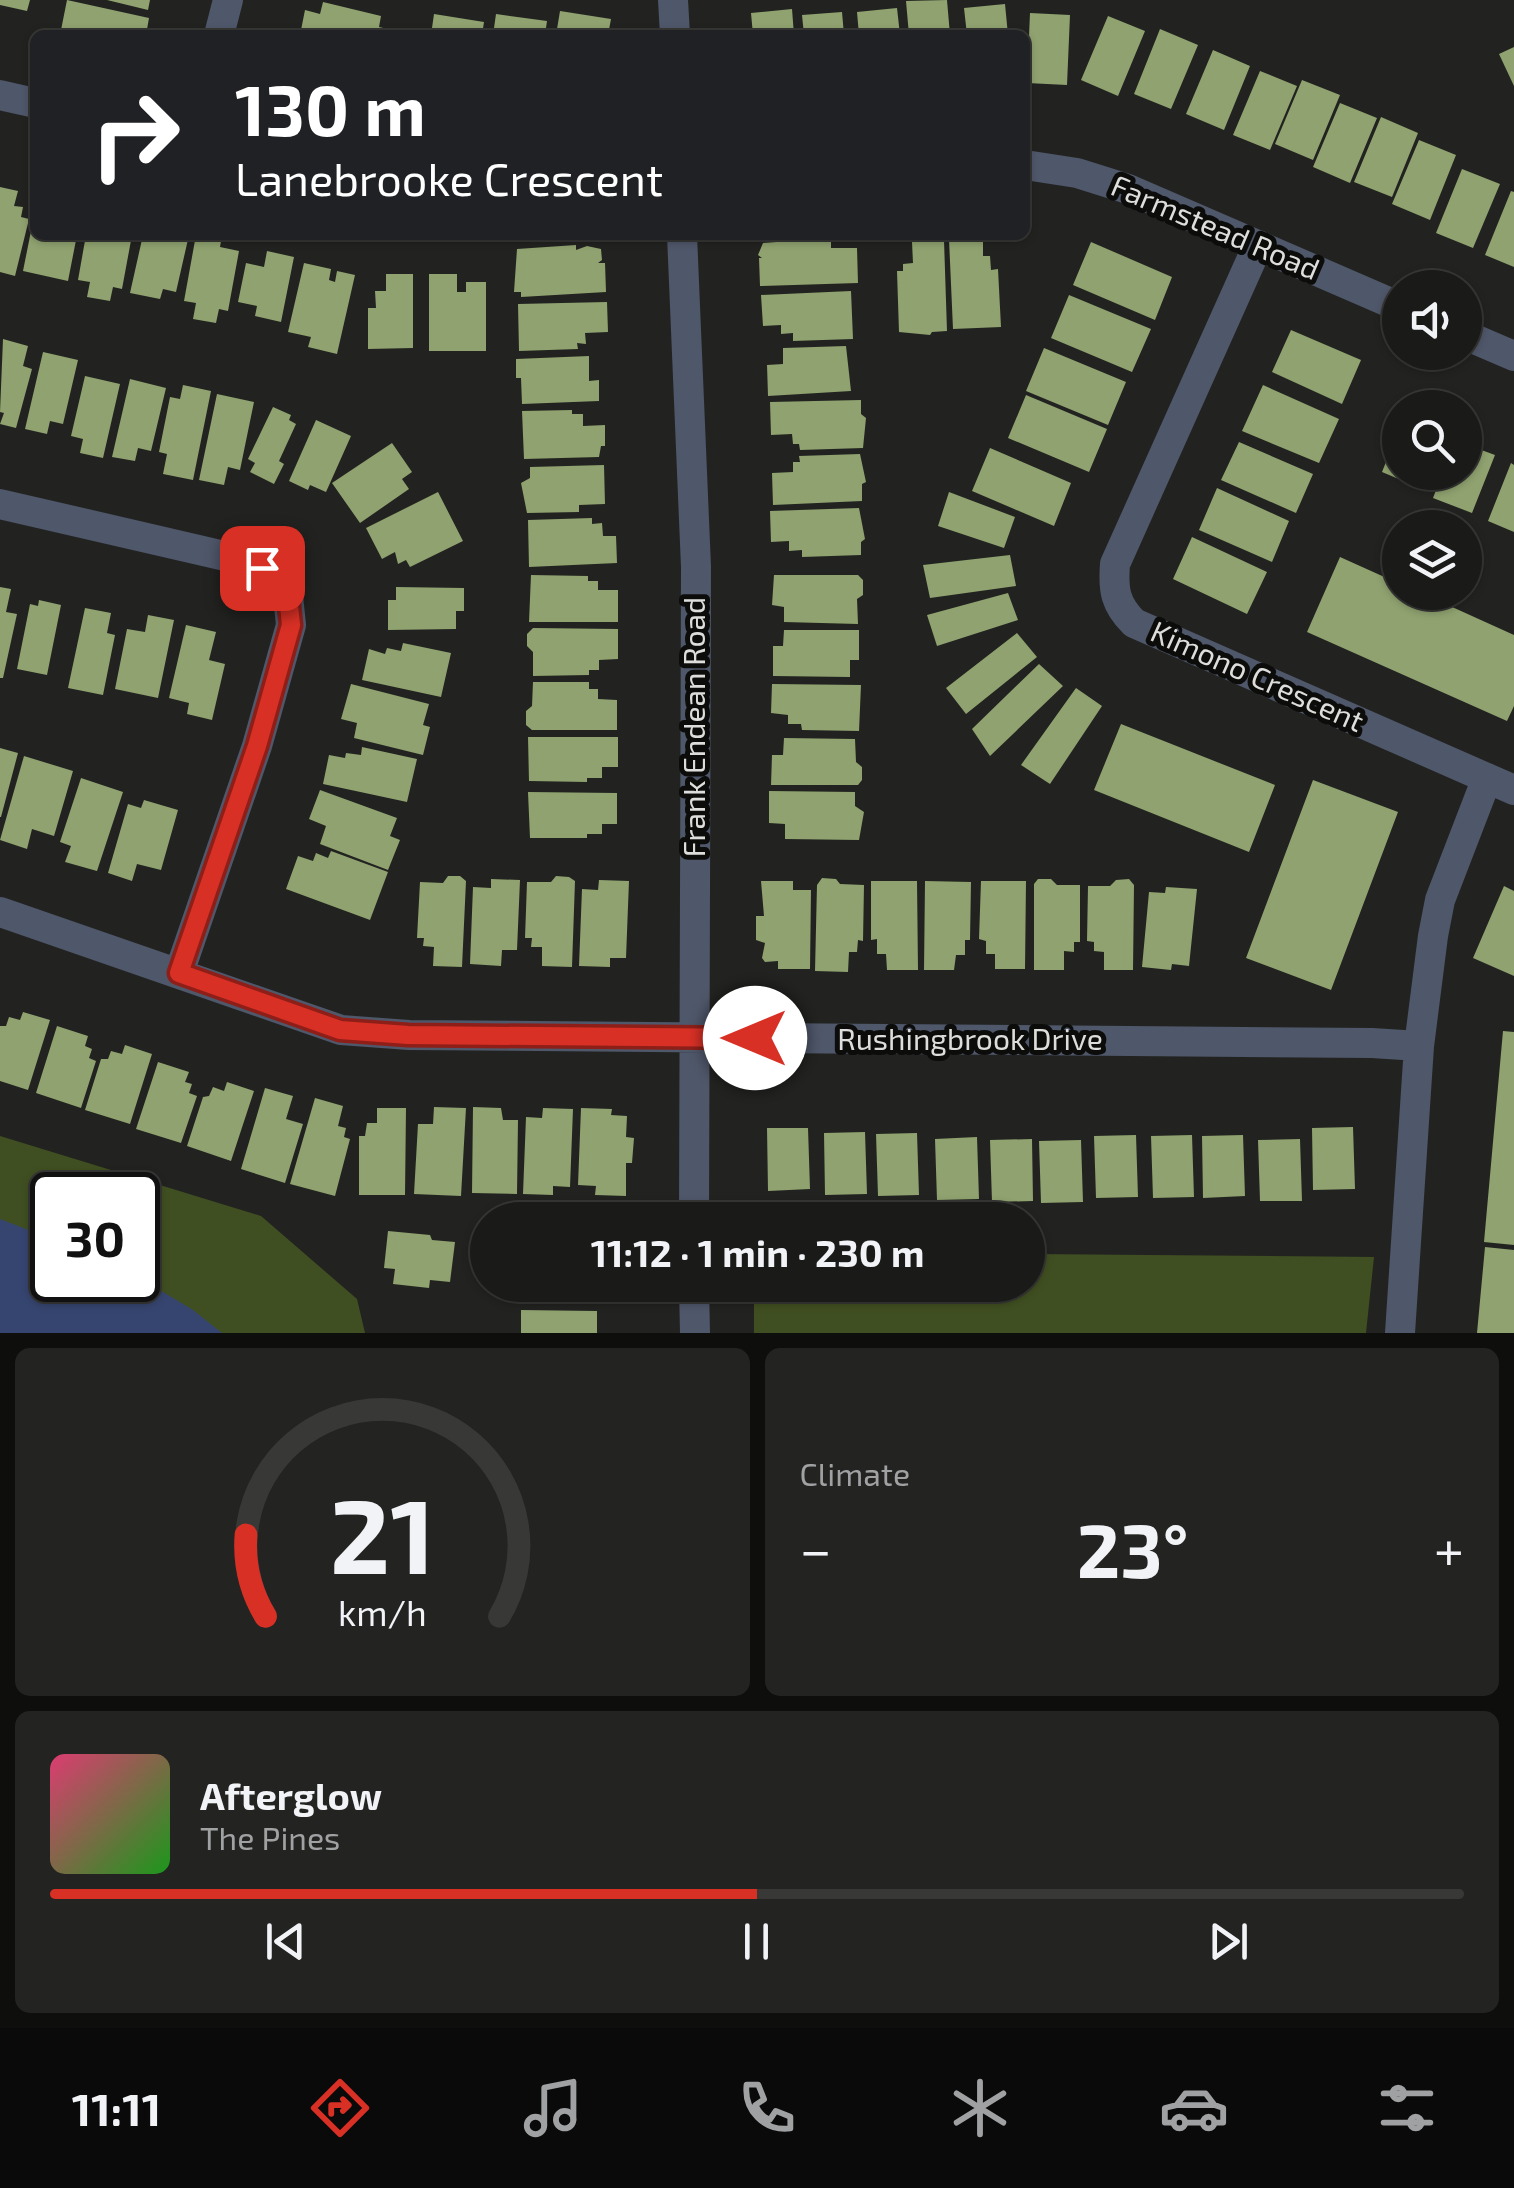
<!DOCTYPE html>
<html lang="en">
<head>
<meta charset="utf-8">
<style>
	body { margin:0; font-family:"Exo 2",sans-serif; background:#232321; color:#f1f3f6; height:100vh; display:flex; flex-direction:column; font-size:38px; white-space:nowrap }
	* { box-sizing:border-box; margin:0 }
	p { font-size:32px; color:#9fa1a2 }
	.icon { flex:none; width:55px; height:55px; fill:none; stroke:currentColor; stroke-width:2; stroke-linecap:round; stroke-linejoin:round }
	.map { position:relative; height:1333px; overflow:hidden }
	.panel { display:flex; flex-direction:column; gap:15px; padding:15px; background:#0e0e0d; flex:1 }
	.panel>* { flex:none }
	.banner { position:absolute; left:30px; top:30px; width:1000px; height:210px; border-radius:15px; box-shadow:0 2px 8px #0004,0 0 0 2px #383837; background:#202124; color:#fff; overflow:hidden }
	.fabs { position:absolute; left:1382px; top:270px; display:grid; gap:20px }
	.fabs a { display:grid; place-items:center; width:100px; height:100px; border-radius:50%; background:#1a1a18; box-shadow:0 2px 8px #0004,0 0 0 2px #383837; font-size:50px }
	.speed { position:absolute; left:30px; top:1172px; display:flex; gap:20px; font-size:50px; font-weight:700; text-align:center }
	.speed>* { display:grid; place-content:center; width:130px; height:130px; border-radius:50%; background:#1a1a18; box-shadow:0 2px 8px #0004,0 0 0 2px #383837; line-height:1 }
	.speed .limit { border:5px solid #111; border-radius:15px; background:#fff; color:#111 }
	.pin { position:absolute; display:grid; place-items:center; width:85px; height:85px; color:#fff; margin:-42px; border-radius:20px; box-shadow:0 5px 15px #0006 }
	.me { position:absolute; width:110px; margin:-55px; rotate:270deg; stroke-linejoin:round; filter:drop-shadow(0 0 8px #0008) }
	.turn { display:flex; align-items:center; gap:35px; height:210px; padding:0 40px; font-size:45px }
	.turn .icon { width:130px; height:130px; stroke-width:2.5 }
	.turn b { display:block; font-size:70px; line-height:85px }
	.big { font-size:75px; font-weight:700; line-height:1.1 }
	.panel .tile { flex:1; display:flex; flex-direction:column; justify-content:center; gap:15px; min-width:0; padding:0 35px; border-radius:15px; background:#232321 }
	.panel .dial { align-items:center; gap:0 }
	.dial svg { height:260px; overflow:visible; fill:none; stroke:#383837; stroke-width:7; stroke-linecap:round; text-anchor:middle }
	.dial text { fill:#f1f3f6; stroke:none }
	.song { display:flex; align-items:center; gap:30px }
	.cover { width:120px; height:120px; border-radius:15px; background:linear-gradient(135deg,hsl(340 70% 55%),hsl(120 70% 35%)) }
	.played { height:10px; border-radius:5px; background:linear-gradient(90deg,#d93025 50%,#383837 50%) }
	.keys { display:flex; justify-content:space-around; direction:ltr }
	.heat { display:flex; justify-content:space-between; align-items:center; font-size:55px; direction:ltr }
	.panel .tiles { flex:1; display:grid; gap:15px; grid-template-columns:1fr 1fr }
	.tile:last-child { grid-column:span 2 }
	.trip { position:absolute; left:470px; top:1202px; width:575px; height:100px; border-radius:50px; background:#1a1a18; box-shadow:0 2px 8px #0004,0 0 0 2px #383837; font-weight:700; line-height:100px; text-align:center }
	.menu { display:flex; height:160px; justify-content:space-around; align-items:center; background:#0a0a0a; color:#9fa1a2 }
	.menu .icon { width:70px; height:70px }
	.menu .active { color:#d93025 }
	.menu b { font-size:45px; color:#f1f3f6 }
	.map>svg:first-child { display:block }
	.green { fill:#404f21; fill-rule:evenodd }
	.water { fill:#36456f }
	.building { fill:#8fa26f }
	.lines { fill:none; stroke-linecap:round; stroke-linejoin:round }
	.minor { stroke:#4f576a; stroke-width:30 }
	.route-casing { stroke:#8d1f18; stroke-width:25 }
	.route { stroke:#d93025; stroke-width:18 }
	.labels { text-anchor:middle; stroke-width:10; stroke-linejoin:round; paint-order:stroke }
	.street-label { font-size:30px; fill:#dddedc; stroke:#0c0c0b }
</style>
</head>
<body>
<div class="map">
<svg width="1514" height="1333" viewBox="0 0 1514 1333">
	<rect width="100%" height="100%" fill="#222320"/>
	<path class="green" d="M0,1136l261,80 96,83 8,34h-365zM52,1195h86v85h-86z
		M1028,1254l346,3 -8,76h-612v-48h274z"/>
	<path class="water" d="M0,1219l52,20v41h86v-3l55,33 29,23h-222z"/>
	<path class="building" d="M0,0h30l-3,11 -27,-6z
		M67,0l82,18 -3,17h-86z
		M107,0h43l-2,10z
		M947,0l3,35h-41l-3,-34z
		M323,2l58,14 -2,11 13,3 -1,5h-91l5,-25 15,4z
		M1005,4l3,31h-41l-3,-27z
		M897,8l3,27h-41l-2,-23z
		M792,9l2,26h-41l-2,-22z
		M560,11l51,8 -3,16h-52z
		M842,12l2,23h-40l-2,-20z
		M1030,13l40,2 -3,70 -40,-2z
		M434,14l50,8 -2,13h-51z
		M496,14l51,7 -2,14h-52z
		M1108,16l37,15 -27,65 -37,-16z
		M1160,29l38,16 -27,64 -37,-15z
		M1514,47v39l-15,-32z
		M1213,50l37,16 -26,64 -38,-16z
		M1260,71l37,15 -27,64 -37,-15z
		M1302,80l38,15 -27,65 -38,-16z
		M1340,103l37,15 -27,65 -37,-16z
		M1381,117l37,16 -26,64 -38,-15z
		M1419,140l37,15 -26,65 -38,-16z
		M1462,169l38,15 -27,64 -37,-15z
		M0,187l18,4 -4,15 9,1 -2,10 8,2 -14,57 -15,-4z
		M1511,191l3,1v75l-29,-12z
		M33,221l2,14h42l-9,46 -45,-10z
		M86,235h46l-10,54 -9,-2 -3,14 -23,-4 3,-15 -12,-2z
		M143,235h46l-13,57 -13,-3 -3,10 -30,-6z
		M196,235h26l-2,12 19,4 -11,60 -9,-2 -3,14 -23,-4 3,-16 -12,-2z
		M983,237v19h7l1,14 7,-1 3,58 -48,2 -4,-90z
		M831,238v10h26l1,35 -98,3 -1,-28h3l-4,-3 5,-12z
		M944,240l3,91 -15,1 -2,3 -31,-3 -2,-61h6v-7l10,-1 -1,-21z
		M1091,242l81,35 -17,43 -82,-35z
		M576,245v5l11,-4 14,3 1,11 -4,3h7l1,29 -85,5v-5h-7l3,-43z
		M267,251l27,6 -13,65 -26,-6 2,-10 -19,-4 8,-39 18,4z
		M304,263l27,6 -2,11 6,2 2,-11 18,4 -18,79 -29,-7 3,-10 -23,-5z
		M386,274h27v74l-45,1v-41h8l-1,-17h11z
		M429,274h28v18h9v-10h20v69h-57z
		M851,291l2,48 -60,2v-8l-12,1v-9l-18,1 -2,-31z
		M1069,295l82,34 -19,43 -81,-34z
		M607,302l1,30 -23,1 1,11 -9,-1 1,6 -59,2 -1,-47z
		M1291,330l70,30 -19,44 -70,-32z
		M3,339l25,7 -5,20 9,3 -16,59 -16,-4 4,-11 -4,-1z
		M846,346l5,45 -83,5 -1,-31 16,-1v-16z
		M1044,348l82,34 -18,43 -82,-34z
		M43,352l35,8 -15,64 -13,-3 -3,13 -22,-5z
		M589,356v25l10,-1v21l-77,3 -1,-26h-5v-19z
		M85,376l35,8 -17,74 -23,-5 3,-14 -12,-3z
		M130,379l36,9 -15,63 -13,-3 -3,13 -23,-4z
		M183,385l28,6 -18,89 -30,-6 4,-20 -8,-2 11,-55 10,2z
		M1263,385l76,34 -20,44 -77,-32z
		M217,394l37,8 -14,68 -12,-3 -4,18 -25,-5z
		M1026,395l81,34 -18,43 -81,-34z
		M861,400v14l5,4 -3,30 -63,2 -1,-6h-6l-1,-10 -21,1 -1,-33z
		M273,407l18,8 -2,5 7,4 -17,37 5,3 -10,20 -24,-12 5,-9 -7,-4z
		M572,410v4h11v12l22,-1v21h-4l-2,11 -75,2 -2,-48z
		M316,420l35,16 -25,56 -16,-7 -2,5 -19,-9z
		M1400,427v45h26l-6,16 -38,-16z
		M1239,442l74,32 -17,39 -75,-33z
		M392,443l20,29 -10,7 7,10 -49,34 -28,-40z
		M1465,444l30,11 -23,58 -39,-15 10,-26h22z
		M990,448l81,35 -17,43 -82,-35z
		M860,454l6,28 -4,2v17l-89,4 -1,-32 21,-1v-10h7l-1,-6z
		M1511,463l3,2v67l-26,-11z
		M604,465l1,39 -26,1v7l-52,1 -6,-30 9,-5v-11z
		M1217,488l72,33 -17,41 -73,-32z
		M438,492l25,49 -53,26 -4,-7 -8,4 -3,-12 -13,7 -16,-31z
		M949,492l66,25 -11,31 -66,-22z
		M859,508l6,31 -4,3v13l-59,2v-7l-13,1v-10l-18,1 -1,-31z
		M592,518v6l10,-1 1,13h13l1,27 -88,4 -1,-47z
		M1192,537l75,35 -20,42 -74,-35z
		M1010,555l6,31 -86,12 -7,-33z
		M1340,557l60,27v8h19l95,43v71l-7,15 -200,-89z
		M531,575l57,1v5h10v9h20v32h-89z
		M774,575h84l5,5v15l-6,4 1,25 -74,-2v-15l-12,-2z
		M0,587l11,2 -5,23 11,2 -14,64h-3z
		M396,587l68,1v23h-8v18l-68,1v-30h8z
		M1008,593l10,27 -81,26 -10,-31z
		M39,600l22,5 -14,70 -30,-6 13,-65 8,2z
		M85,608l26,5 -4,20 8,2 -12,60 -35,-7z
		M148,615l26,5 -16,78 -43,-9 12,-60 18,3z
		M186,625l30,7 -7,28 16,4 -13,56 -25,-6 2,-11 -20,-5z
		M533,628l85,1v30l-19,1v10h-10v5l-56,1v-24l-6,-6v-12z
		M784,630h75v30h-9v17l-77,-1v-30h10z
		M1017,633l20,24 -71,57 -20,-26z
		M403,643l48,10 -10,44 -79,-17 7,-31 16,5 2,-6 14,3z
		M1039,664l24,22 -73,70 -18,-27z
		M533,682h56v7h9v10l19,1v30h-85l-6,-5v-14l6,-5z
		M351,684l78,20 -6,21 7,2 -7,28 -69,-17 3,-15 -16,-4z
		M772,684l89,1 -2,46 -57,-1 -1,-6h-13v-9l-17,-2z
		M1076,688l26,18 -52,78 -29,-19z
		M1121,724l154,61 -26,67 -155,-62z
		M528,737h90v30h-16v11h-15v4l-58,-1z
		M784,738l71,1 1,23 6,5v13l-4,5h-87l1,-30h11z
		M362,747l55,12 -10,43 -84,-18 6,-29 16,3 1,-5 15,2z
		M0,748l18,5 -17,64h-1z
		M24,756l49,15 -19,65 -22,-7 -5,20 -27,-9z
		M81,778l42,14 -26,79 -32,-9 6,-16 -11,-4z
		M1313,780l85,32 -67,178 -85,-32z
		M320,790l77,28 -7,18 10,4 -12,30 -68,-26 6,-18 -17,-7z
		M769,791l86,1v14l9,6 -5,28 -74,-1v-15l-16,-1z
		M528,792l89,1v31h-15v10h-15v4h-57z
		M144,800l34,10 -17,60 -24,-6 -5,17 -24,-8 20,-69 13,4z
		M331,851l57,21 -18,48 -84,-31 12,-33 15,5 3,-8 12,5z
		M448,876h12l6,5 -4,86 -29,-1 1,-19 -11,-1 1,-8h-7l3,-56 23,1z
		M556,876l13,1 6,4 -3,86 -30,-1v-19h-11l1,-9h-7l2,-56h24z
		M822,878l14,1 4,5 24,1 -1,56 -5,-1 -1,12h-8l-1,20 -33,-1 2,-86z
		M491,879l29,1 -3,70h-15l-1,16 -31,-2 3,-77 18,1z
		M1038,879h13l6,6h23v57h-6v10l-10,-1v19h-30v-86z
		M1129,879l5,6 -1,85h-29v-18l-10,-1v-9l-7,-1 1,-55h22l6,-6z
		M599,880l30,1 -3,77h-16v9l-31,-1 3,-77 16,1z
		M761,881h32v9h18l-1,79h-32v-8l-13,1 -3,-4 3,-15 -9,-3v-24h8z
		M871,881h46l1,89h-31l-1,-16h-9v-15l-6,1z
		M925,881l46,1 -1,58h-5v15h-9l-2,15h-30z
		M981,881h45l-1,88h-30v-15h-9v-13l-7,-2z
		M1504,886l10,5v85l-41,-18z
		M1166,887l31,2 -8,77 -17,-2 -1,6 -29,-3 7,-75 16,1z
		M23,1012l27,8 -22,70 -28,-9v-55h6l3,-9 11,3z
		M57,1026l31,10 -3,10 7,3 -3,9 7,3 -15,47 -45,-15z
		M1503,1031l11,1v213l-30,-3z
		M125,1045l27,9 -22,70 -45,-14 16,-51h7l3,-8 11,3z
		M158,1062l31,10 -4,10 7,2 -3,9 8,3 -16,47 -45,-14z
		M227,1082l27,9 -23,70 -44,-15 16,-49 6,-1 4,-9 11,4z
		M265,1088l28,8 -7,23 17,5 -18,59 -44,-14z
		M315,1098l28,8 -5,20 8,2 -2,9 6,2 -15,57 -45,-12z
		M434,1107l32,1 -5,88 -47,-2 4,-70h15z
		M473,1107l28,1 2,12h15l-1,74 -45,-1z
		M377,1108h29l-1,87h-46v-59h6l2,-13h10z
		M543,1108l30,1 -3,78 -17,-1v9l-30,-1 3,-77 16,1z
		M581,1108l31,1 -1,6 16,1 -1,21 8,1 -2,25h-6v33l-31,-1 1,-9 -18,-1z
		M1353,1127l2,62 -42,1 -1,-62z
		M767,1128h41l2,61 -42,2z
		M865,1132l2,62 -42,1 -1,-62z
		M917,1133l2,62 -41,1 -2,-62z
		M1136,1135l2,62 -42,1 -2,-62z
		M1192,1135l2,62 -41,1 -2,-62z
		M1243,1135l2,61 -42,2 -1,-62z
		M977,1137l2,62 -42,1 -2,-61z
		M1032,1139l1,62 -41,1 -2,-62z
		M1300,1139l2,62h-42l-2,-61z
		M1081,1140l2,62 -42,1 -2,-62z
		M388,1231l42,4 2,5 23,2 -5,40 -20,-2 -1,8 -36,-4 2,-15 -11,-1z
		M1485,1247l29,3v83h-37z
		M521,1310l76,1v22h-76z"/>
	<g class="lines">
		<path class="minor" d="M673,0l2,35
			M219,35l9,-35
			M0,95l35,8
			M1025,165l52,8 51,16 272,118
			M682,235l14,332 -2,653
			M1258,245l-143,319c-2,26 0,40 19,59l380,167
			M1465,335l49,21
			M0,504l242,56 31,13 7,9 8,14 3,29 -34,121 -78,227
			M0,912l341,118 68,5 963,8 47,3
			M694,1285l1,48
			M1400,1333l19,-287 14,-110 7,-36 47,-122"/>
	</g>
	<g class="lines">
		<g class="route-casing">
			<path id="route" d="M262,568l10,5 16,23 3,29 -34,121 -78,227 161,57 68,5 347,3"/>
		</g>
		<use href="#route" class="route"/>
	</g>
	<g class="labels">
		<g class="street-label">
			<text transform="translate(1215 228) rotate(23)" y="10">Farmstead Road</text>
			<text transform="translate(1257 677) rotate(24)" y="10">Kimono Crescent</text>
			<text transform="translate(695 727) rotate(-90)" y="10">Frank Endean Road</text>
			<text x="970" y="1050">Rushingbrook Drive</text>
		</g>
	</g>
</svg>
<div class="fabs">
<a><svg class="icon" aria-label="sound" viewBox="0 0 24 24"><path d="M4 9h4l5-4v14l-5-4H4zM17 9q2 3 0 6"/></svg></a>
<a><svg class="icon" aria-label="search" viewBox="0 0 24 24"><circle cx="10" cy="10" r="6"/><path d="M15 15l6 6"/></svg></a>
<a><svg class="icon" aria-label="layers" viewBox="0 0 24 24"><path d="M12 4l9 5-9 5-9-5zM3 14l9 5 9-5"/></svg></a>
</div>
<div class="speed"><div class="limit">30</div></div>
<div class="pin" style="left:262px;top:568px;background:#d93025"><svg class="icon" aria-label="arrive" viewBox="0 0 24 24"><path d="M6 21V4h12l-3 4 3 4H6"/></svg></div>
<svg class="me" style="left:755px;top:1038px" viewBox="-20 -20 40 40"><circle r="19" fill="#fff"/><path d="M0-13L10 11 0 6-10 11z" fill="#d93025"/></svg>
<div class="trip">11:12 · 1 min · 230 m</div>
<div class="banner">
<div class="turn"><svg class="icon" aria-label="right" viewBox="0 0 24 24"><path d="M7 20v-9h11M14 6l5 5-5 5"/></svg><div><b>130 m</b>Lanebrooke Crescent</div></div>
</div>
</div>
<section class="panel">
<div class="tiles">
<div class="tile dial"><svg viewBox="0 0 100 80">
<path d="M14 69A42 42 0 1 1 86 69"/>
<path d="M14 69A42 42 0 0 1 8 44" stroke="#d93025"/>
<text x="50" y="56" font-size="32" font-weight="700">21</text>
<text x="50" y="72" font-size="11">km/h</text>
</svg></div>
<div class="tile"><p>Climate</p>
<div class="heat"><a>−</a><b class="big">23°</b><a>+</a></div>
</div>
<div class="tile">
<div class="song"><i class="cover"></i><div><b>Afterglow</b><p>The Pines</p></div></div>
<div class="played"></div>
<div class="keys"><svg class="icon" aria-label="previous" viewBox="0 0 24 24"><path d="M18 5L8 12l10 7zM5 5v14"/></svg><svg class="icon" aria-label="pause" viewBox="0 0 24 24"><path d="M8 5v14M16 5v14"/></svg><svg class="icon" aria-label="next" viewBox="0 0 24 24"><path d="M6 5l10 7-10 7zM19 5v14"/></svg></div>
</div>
</div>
</section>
<nav class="menu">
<b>11:11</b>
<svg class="icon active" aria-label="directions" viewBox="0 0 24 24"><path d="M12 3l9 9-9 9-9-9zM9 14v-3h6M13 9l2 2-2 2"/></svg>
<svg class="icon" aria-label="music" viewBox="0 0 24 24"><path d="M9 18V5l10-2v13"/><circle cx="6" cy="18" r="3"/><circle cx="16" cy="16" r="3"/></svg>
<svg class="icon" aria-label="phone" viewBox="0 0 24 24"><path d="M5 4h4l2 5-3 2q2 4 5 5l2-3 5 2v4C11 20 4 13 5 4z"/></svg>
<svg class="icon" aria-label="climate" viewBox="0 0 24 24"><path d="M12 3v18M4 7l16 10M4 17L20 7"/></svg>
<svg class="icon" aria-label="car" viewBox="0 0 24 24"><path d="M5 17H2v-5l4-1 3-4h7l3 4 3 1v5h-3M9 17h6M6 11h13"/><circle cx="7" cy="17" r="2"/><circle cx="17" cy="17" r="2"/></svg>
<svg class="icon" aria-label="filters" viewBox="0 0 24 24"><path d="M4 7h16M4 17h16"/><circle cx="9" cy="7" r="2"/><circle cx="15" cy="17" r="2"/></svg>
</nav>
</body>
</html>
